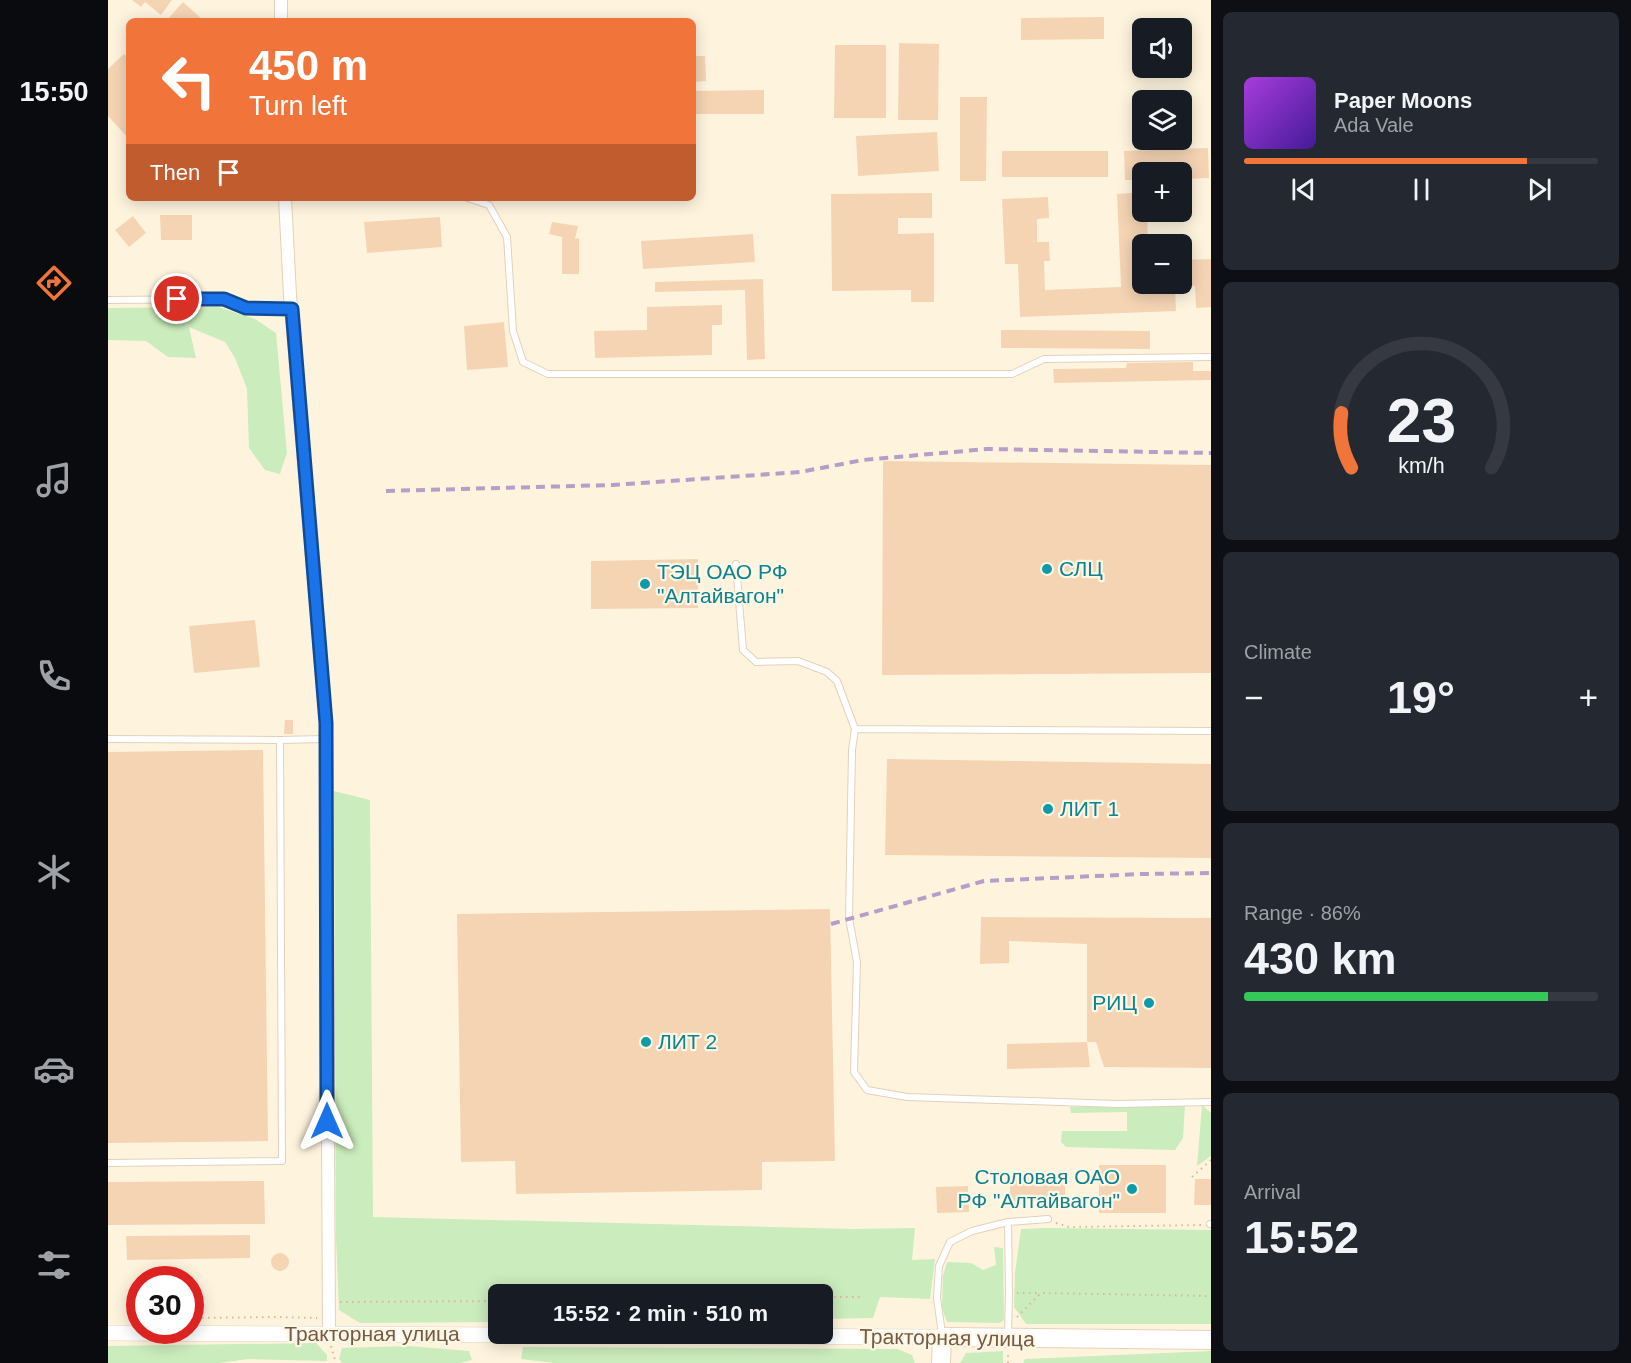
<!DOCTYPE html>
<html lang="en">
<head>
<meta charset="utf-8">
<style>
	body { margin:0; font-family:Arial,sans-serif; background:#242831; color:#f1f3f6; height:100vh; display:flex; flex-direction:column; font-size:22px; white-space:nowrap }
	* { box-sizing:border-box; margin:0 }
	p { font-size:20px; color:#9ea1a6 }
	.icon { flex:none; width:33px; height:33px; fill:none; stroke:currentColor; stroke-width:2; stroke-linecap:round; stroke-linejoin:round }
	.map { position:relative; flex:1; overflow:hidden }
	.panel { display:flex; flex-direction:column; gap:12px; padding:12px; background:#0d0f14; width:420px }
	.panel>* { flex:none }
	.top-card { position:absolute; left:18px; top:18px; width:570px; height:183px; border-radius:9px; box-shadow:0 3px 15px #0003; background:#f1743a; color:#fff; overflow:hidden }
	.tools { position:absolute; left:1024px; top:18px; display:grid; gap:12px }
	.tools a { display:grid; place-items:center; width:60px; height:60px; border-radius:9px; background:#171b24; box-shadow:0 3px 15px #0003; font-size:30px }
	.speed { position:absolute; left:18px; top:1266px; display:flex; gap:12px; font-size:30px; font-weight:700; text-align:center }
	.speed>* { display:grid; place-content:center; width:78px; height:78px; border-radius:50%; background:#171b24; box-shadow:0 3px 15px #0003; line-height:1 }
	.speed .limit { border:9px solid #d22; background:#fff; color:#111 }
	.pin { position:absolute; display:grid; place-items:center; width:51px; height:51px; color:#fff; margin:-26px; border:3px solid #fff; border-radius:50%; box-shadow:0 2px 6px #0007 }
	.me { position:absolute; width:66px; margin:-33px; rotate:0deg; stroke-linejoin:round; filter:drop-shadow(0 0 4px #0008) }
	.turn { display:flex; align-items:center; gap:21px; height:126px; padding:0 24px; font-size:27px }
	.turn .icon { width:78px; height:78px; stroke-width:2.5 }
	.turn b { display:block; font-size:42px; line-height:51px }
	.then { display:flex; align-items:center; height:57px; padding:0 24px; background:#0003; gap:12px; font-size:22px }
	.big { font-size:45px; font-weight:700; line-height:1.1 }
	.panel .card { flex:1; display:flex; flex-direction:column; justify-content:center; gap:9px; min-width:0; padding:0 21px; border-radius:9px; background:#242831 }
	.panel .dial { align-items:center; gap:0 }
	.dial svg { height:156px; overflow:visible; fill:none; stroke:#363941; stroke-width:7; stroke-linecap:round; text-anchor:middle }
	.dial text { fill:#f1f3f6; stroke:none }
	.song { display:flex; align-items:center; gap:18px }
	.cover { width:72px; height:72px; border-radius:9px; background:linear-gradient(135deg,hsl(280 70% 55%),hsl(260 70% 35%)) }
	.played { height:6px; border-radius:3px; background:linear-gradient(90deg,#f1743a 80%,#363941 80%) }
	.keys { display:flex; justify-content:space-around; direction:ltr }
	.heat { display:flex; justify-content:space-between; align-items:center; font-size:33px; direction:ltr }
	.charge { height:9px; border-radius:4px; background:linear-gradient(90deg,#34c759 86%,#363941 0) }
	.trip { position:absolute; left:380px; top:1284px; width:345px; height:60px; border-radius:9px; background:#171b24; box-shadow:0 3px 15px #0003; font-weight:700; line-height:60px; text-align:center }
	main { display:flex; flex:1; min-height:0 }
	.tab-bar { display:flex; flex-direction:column; width:108px; justify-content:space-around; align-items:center; background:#090b0e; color:#9ea1a6 }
	.tab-bar .icon { width:42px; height:42px }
	.tab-bar .current { color:#f1743a }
	.tab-bar b { font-size:27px; color:#f1f3f6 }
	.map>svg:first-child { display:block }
	.green { fill:#cbecbc }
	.building { fill:#f5d4b4 }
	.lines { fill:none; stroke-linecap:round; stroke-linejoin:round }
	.service-casing { stroke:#e2d1ba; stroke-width:8 }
	.minor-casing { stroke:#e2d1ba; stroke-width:14 }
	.tertiary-casing { stroke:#e2d1ba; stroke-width:16 }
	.secondary-casing { stroke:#e7d2b7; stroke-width:20 }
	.path { stroke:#d9b798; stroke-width:2; stroke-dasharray:1.5 4.5; stroke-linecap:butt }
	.service { stroke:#fff; stroke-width:6 }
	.minor { stroke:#fff; stroke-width:12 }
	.tertiary { stroke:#fff; stroke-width:15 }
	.secondary { stroke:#fff; stroke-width:18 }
	.rail { stroke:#b79dc7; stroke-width:4; stroke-dasharray:9 6; stroke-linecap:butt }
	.route-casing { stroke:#114b97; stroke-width:15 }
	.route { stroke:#1a73e8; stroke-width:10 }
	.culture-dot { fill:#0f9aa8; stroke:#fff7e6; stroke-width:2 }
	.labels { text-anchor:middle; stroke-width:4.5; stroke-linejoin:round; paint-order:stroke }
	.culture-label { font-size:21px; fill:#0d838f; stroke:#fff7e6; text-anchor:start }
	.street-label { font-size:21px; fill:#755b45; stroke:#fff7e6 }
</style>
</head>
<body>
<main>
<nav class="tab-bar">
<b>15:50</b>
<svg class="icon current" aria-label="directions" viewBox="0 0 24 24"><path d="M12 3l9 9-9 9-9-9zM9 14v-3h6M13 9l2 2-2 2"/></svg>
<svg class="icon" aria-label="music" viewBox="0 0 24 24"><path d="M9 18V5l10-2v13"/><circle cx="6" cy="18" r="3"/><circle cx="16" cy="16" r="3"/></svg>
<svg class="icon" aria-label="phone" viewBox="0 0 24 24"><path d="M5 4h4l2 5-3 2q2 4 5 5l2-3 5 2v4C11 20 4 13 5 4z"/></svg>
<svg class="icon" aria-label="climate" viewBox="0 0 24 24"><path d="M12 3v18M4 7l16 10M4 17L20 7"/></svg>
<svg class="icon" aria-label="car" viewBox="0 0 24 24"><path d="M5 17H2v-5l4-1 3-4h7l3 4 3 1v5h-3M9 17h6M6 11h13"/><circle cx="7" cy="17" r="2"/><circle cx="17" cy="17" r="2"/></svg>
<svg class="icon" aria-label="filters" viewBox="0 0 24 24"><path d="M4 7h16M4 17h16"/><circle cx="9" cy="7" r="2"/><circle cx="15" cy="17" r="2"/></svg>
</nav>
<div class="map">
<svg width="1103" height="1363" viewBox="0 0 1103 1363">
	<rect width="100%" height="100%" fill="#fef4de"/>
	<path class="green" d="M110,307l37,12 21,14 11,120 -7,21 -15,-4 -16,-22 -2,-59 -12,-31 -10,-16 -36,-15 7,31 -28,-1 -22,-16 -38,-1v-32z
		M226,791l36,9 3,417 481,12 61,-1 -3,32 23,-1 -5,40 -50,-2 -7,21 -51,1v-25h-324v28l-138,1 -21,-13 -3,-72z
		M1077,1105l-2,33 -8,12 -109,-3 -5,-5 1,-11h65v-19l-56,1 -1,-6z
		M1094,1105l9,8v43l-14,10z
		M938,1228l165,2v94h-185l-12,-17 1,-34 6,-44z
		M886,1247l9,1 1,72 -4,3 -53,-1 -5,-14 1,-32 4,-14 24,1 12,7 13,-5z
		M208,1343l11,12v6l-79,-2 -29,4h-111v-17z
		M301,1346l60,5 3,9 -12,3h-118l-3,-4 3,-11z
		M415,1347l374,2 15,6 3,8h-360l-34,-4z
		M895,1351v12h-43l6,-10z
		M1103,1351v12h-188l2,-4z"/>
	<path class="building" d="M24,0h40l-11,15 -16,-13 -4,5z
		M75,2l21,19h-38z
		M996,17v22l-83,1v-22z
		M791,43l40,1 -1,76h-40z
		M727,45h51v73h-52z
		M16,54l5,6v79l-21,-23v-47z
		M585,56h12l1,25 -13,1z
		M656,90v24h-71v-23z
		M852,97h27l-1,84h-26z
		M829,132l2,39 -81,5 -2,-40z
		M1100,148l1,30 -27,1v-7h-39v8h-18l-1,-29z
		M894,151h106v26h-106z
		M1035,192v20h4l1,32h-5v40h39v-24l29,-1v48l-15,1 -1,-22 -20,1 1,24 -156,6 -2,-53h-13l-3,-65 46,-2 1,21 -12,1v23h12l1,19h-6l1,29 76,-3 -4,-93z
		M824,193v25h-34v16l36,-1v69h-23v-12l-79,1 -1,-97z
		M52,215h32v25h-31z
		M25,216l13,17 -17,14 -14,-17z
		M332,217l2,30 -75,6 -3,-31z
		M444,222l26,4 -3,13 4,-1v36h-17v-37l-13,-3z
		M645,234l2,28 -112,7 -2,-28z
		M655,279l2,80 -18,1 -2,-70 -90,2v-10z
		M614,305v20h-10v30l-117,3 -1,-27 53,-1v-23z
		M396,322l4,45 -41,3 -3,-44z
		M893,330l149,1v18l-149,-1z
		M1085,362v9h18v9l-157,3 -1,-14 73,-1 1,-5z
		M775,461l328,4v208l-329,2z
		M590,559v49l-107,1v-48z
		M147,620l5,47 -66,6 -5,-47z
		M177,720h8v14h-9z
		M155,750l5,391 -160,2v-391z
		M779,759l324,5v94l-326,-3z
		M722,909l5,252 -73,1v28l-246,4 -1,-33 -54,1 -4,-248z
		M873,917l230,1v150l-107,-1 -8,-25h-9v-98l-78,-3v22l-29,1z
		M979,1042l3,25 -83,2v-25z
		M991,1165h67v48h-67z
		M957,1178v22l-55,1v-22z
		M1087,1179h16v26h-17z
		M156,1181l1,43 -157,1v-43z
		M860,1186l1,26 -32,1 -1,-26z
		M142,1235v23l-123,2 -1,-24z
		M163 1262a9 9 0 1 1 18 0a9 9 0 1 1-18 0Z"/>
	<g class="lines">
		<g class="service-casing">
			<path id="service" d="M360,198l21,7 18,32 6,94 10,31 25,12h464l32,-15 167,-2
				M0,300l116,-1 21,9 46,1
				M628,564l7,86 13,12 42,-1 29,11 10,9 18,48
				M1103,731l-356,-2 -3,21 -3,168 8,44 -3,110 13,18 40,7 211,7 93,-2
				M0,739l172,1
				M0,1163l174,-2 -2,-421 46,-1
				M900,1222l1,71 -1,42
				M1102,1224h1
				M834,1334l-5,-36 2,-32 11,-24 22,-11 36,-9 40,-3"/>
		</g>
		<g class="minor-casing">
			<path id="minor" d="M173,0v21
				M177,198l5,97 36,428 3,611"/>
		</g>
		<g class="tertiary-casing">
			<path id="tertiary" d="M0,1333l834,4"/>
		</g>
		<g class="secondary-casing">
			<path id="secondary" d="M833,1363l1,-26 269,3"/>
		</g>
		<path class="path" d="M1084,1177l19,-17
			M948,1223l13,4 134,-2
			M909,1293h24
			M714,1297h42
			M232,1302l158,-1
			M909,1317l24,-24 170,3
			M82,1318l87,-1 40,1
			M223,1346l5,17
			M900,1363v-12"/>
		<use href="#service" class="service"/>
		<use href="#minor" class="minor"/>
		<use href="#tertiary" class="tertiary"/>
		<use href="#secondary" class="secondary"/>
		<path class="rail" d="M278,491l226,-6 188,-13 63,-12 124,-11 224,4
			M723,924l153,-43 158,-7 69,-1"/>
	</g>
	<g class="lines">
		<g class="route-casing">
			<path id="route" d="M69,299h47l22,9 46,1 34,414 1,398"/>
		</g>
		<use href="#route" class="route"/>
	</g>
	<g class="culture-dot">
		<circle cx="939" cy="569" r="6"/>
		<circle cx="537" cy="584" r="6"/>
		<circle cx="940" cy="809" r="6"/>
		<circle cx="1041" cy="1003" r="6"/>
		<circle cx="538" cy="1042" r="6"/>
		<circle cx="1024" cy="1189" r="6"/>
	</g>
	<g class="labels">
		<g class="culture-label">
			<text x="951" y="576">СЛЦ</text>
			<text x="549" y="579">ТЭЦ ОАО РФ<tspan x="549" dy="24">"Алтайвагон"</tspan></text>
			<text x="952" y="816">ЛИТ 1</text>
			<text x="1029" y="1010" text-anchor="end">РИЦ</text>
			<text x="550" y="1049">ЛИТ 2</text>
			<text x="1012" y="1184" text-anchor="end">Столовая ОАО<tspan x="1012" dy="24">РФ "Алтайвагон"</tspan></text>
		</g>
		<g class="street-label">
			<text x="264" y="1341">Тракторная улица</text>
			<text transform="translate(839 1338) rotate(1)" y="7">Тракторная улица</text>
		</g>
	</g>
</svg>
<div class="tools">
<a><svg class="icon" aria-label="sound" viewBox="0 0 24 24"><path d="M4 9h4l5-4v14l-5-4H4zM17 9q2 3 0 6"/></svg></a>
<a><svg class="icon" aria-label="layers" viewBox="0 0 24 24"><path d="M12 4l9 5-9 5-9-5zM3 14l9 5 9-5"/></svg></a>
<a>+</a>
<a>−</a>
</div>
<div class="speed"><div class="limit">30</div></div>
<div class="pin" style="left:69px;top:299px;background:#d93025"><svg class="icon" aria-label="arrive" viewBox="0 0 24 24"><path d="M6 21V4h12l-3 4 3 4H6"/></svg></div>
<svg class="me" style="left:219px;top:1121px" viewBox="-20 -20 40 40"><path d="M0-17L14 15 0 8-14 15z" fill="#1a73e8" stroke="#fff" stroke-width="4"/></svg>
<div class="trip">15:52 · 2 min · 510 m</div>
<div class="top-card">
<div class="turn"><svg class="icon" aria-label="left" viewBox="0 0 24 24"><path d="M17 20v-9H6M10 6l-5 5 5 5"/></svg><div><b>450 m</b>Turn left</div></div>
<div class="then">Then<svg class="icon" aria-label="arrive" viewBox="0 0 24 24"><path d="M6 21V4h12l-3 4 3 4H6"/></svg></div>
</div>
</div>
<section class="panel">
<div class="card">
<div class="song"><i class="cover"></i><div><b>Paper Moons</b><p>Ada Vale</p></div></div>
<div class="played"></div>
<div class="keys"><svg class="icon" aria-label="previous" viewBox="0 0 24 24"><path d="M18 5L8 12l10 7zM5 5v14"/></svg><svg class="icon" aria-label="pause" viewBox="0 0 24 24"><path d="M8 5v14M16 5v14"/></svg><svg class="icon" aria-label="next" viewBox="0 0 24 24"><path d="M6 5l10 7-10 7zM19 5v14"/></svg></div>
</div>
<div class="card dial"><svg viewBox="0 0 100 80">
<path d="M14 69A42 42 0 1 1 86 69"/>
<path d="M14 69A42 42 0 0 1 9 41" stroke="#f1743a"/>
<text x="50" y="56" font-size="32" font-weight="700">23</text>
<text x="50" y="72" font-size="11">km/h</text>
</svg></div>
<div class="card"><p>Climate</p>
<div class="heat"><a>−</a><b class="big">19°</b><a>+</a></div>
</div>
<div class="card"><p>Range · 86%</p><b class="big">430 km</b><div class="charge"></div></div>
<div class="card"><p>Arrival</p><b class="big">15:52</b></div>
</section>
</main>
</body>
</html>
